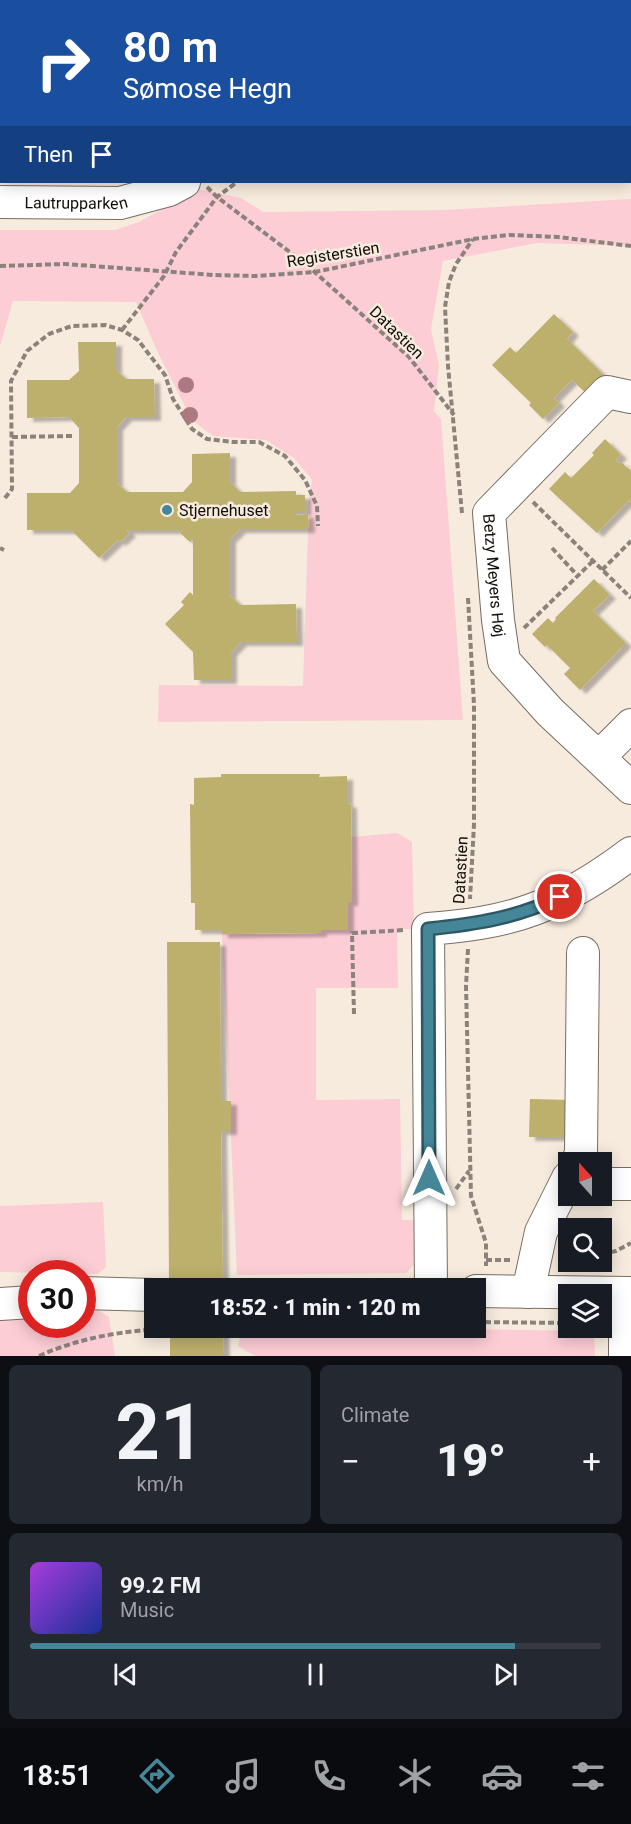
<!DOCTYPE html>
<html lang="en">
<head>
<meta charset="utf-8">
<style>
	body { margin:0; font-family:Roboto,sans-serif; background:#242831; color:#f1f3f6; height:100vh; display:flex; flex-direction:column; font-size:22px; white-space:nowrap }
	* { box-sizing:border-box; margin:0 }
	p { font-size:20px; color:#9ea1a6 }
	.icon { flex:none; width:33px; height:33px; fill:none; stroke:currentColor; stroke-width:2; stroke-linecap:round; stroke-linejoin:round }
	.map { position:relative; height:1356px; overflow:hidden }
	.details { display:flex; flex-direction:column; gap:9px; padding:9px; background:#0d0f14; flex:1 }
	.details>* { flex:none }
	.hud { position:absolute; left:0px; top:0px; width:632px; height:183px; box-shadow:0 3px 15px #0003; background:#1a4fa0; color:#fff; overflow:hidden }
	.needle { width:39px; rotate:339deg }
	.tools { position:absolute; left:558px; top:1152px; display:grid; gap:12px }
	.tools a { display:grid; place-items:center; width:54px; height:54px; border-radius:0px; background:#171b24; box-shadow:0 3px 15px #0003; font-size:30px }
	.speed { position:absolute; left:18px; top:1260px; display:flex; gap:12px; font-size:30px; font-weight:700; text-align:center }
	.speed>* { display:grid; place-content:center; width:78px; height:78px; border-radius:50%; background:#171b24; box-shadow:0 3px 15px #0003; line-height:1 }
	.speed .limit { border:9px solid #d22; background:#fff; color:#111 }
	.pin { position:absolute; display:grid; place-items:center; width:51px; height:51px; color:#fff; margin:-26px; border:3px solid #fff; border-radius:50%; box-shadow:0 2px 6px #0007 }
	.me { position:absolute; width:66px; margin:-33px; rotate:0deg; stroke-linejoin:round; filter:drop-shadow(0 0 4px #0008) }
	.turn { display:flex; align-items:center; gap:21px; height:126px; padding:0 24px; font-size:27px }
	.turn .icon { width:78px; height:78px; stroke-width:2.5 }
	.turn b { display:block; font-size:42px; line-height:51px }
	.then { display:flex; align-items:center; height:57px; padding:0 24px; background:#0003; gap:12px; font-size:22px }
	.big { font-size:45px; font-weight:800; line-height:1.1 }
	.details .card { flex:1; display:flex; flex-direction:column; justify-content:center; gap:9px; min-width:0; padding:0 21px; border-radius:9px; background:#242831 }
	.details .dial { align-items:center; gap:0 }
	.dial b { font-size:78px; line-height:1 }
	.song { display:flex; align-items:center; gap:18px }
	.cover { width:72px; height:72px; border-radius:9px; background:linear-gradient(135deg,hsl(280 70% 55%),hsl(230 70% 35%)) }
	.played { height:6px; border-radius:3px; background:linear-gradient(90deg,#458799 85%,#363941 85%) }
	.keys { display:flex; justify-content:space-around; direction:ltr }
	.heat { display:flex; justify-content:space-between; align-items:center; font-size:33px; direction:ltr }
	.details .tiles { flex:1; display:grid; gap:9px; grid-template-columns:1fr 1fr }
	.card:last-child { grid-column:span 2 }
	.trip { position:absolute; left:144px; top:1278px; width:342px; height:60px; border-radius:0px; background:#171b24; box-shadow:0 3px 15px #0003; font-weight:800; line-height:60px; text-align:center }
	.tab-bar { display:flex; height:96px; justify-content:space-around; align-items:center; background:#090b0e; color:#9ea1a6 }
	.tab-bar .icon { width:42px; height:42px }
	.tab-bar .current { color:#458799 }
	.tab-bar b { font-size:27px; color:#f1f3f6 }
	.map>svg:first-child { display:block }
	.green { fill:#fccdd5 }
	.building { fill:#bdaf6c; filter:url(#shadow) }
	.lines { fill:none; stroke-linecap:round; stroke-linejoin:round }
	.minor-casing { stroke:#786d61; stroke-width:34 }
	.path { stroke:#8b837a; stroke-width:4; stroke-dasharray:6 3; stroke-linecap:butt }
	.minor { stroke:#fff; stroke-width:32 }
	.tree { fill:#ad7981 }
	.route-casing { stroke:#2d5863; stroke-width:15 }
	.route { stroke:#458799; stroke-width:10 }
	.poi-dot { fill:#458799; stroke:#f7ebde; stroke-width:2 }
	.labels { text-anchor:middle; stroke-width:5; stroke-linejoin:round; paint-order:stroke }
	.street-label { font-size:16px; fill:#110d09; stroke:#f7ebde }
	.poi-label { font-size:16px; fill:#110d09; stroke:#f7ebde; text-anchor:start }
</style>
</head>
<body>
<div class="map">
<svg width="631" height="1356" viewBox="0 0 631 1356">
	<defs>
		<filter id="shadow"><feDropShadow dx="6" dy="4" stdDeviation="1.5" flood-color="#0004"/></filter>
	</defs>
	<rect width="100%" height="100%" fill="#f7ebde"/>
	<path class="green" d="M199,189l42,9 22,14 182,-2 186,-11v47l-94,-3 -94,18 -12,68 8,36 -5,46 7,8 22,301 -305,2 1,-37 144,1 6,-186 3,-20 -17,-21 -29,-19 -53,-4 -21,-16 -34,-67 -22,-51 -123,-1 -13,45v-116h115l24,-8z
		M397,833l15,9 2,87h-17l1,59h-82v112l84,-1 2,121h15l2,40 -13,13 -169,2 -15,-341 98,-1 1,-3 27,-28h4l-1,-65z
		M103,1202l3,65 -8,7 -98,-2v-66z
		M98,1310l11,7 6,39h-115v-38l31,-2 1,8h50l1,-12z
		M462,1329l127,2 5,2 1,23h-340l-17,-10 3,-13z"/>
	<path class="building" d="M554,314l19,18 -6,7 38,37 -18,18 -15,-14 -18,18 5,5 -16,16 -14,-14 2,-2 -39,-38 18,-18 6,6z
		M78,342h38v28l10,9h28l1,38h-29l-9,10v56l10,9h56l9,-10v-28l38,-1v29l10,10 56,-1v4h9v17h-9v3l12,-1 1,15h-69l-10,10v56l10,10 56,-1 1,38h-56l-10,10v28h-37l-1,-28 -28,-28 19,-19 -3,-3 9,-10 3,3v-56l-3,3 -10,-9 3,-3h-56l3,3 -10,9 -2,-2 -19,18 -28,-28h-44v-37h43l9,-10v-55l-10,-11 -42,1v-38h42l10,-9z
		M605,439l16,16 -5,5 3,3 2,-1 10,9v32l-2,-3 -32,33 -48,-44 16,-17 6,6 23,-23 -2,-2z
		M594,579l16,16 -17,16 33,32 -46,47 -16,-16 6,-6 -23,-23 -2,2 -13,-13 16,-16 5,5 3,-4 -1,-1z
		M221,774h99l-1,3 28,-1v27l4,1 1,98h-4v28h-27v3l-99,1v-4h-27v-27h-4l-1,-99 4,1v-27l27,-1z
		M167,942h53l1,159h10v30h-10l2,157h-54z
		M530,1099l41,1v37h-42z
		M170,1328h53l1,28h-54z"/>
	<g class="lines">
		<g class="minor-casing">
			<g id="minor">
				<path id="s1" d="M0,202l120,1 49,-13 15,-8"/>
				<path id="s2" d="M631,397l-24,-5 -118,121 9,107 6,41 46,51 81,76"/>
				<path d="M599,757l32,-32"/>
				<path d="M577,1162l4,-8 2,-201"/>
				<path d="M602,1184h29"/>
				<path d="M431,1288l-3,-359c36,-3 72,-7 106,-20 35,-13 68,-34 97,-56"/>
				<path d="M476,1291l155,2"/>
				<path d="M528,1292l13,-60 27,-54"/>
				<path d="M82,1293l72,2"/>
				<path d="M625,1293v63"/>
				<path d="M0,1304l32,-2"/>
			</g>
		</g>
		<path class="path" d="M451,0v2
			M321,2v-2
			M207,187l10,10 90,68 102,92 45,58
			M0,266l65,-2 149,11 41,1 60,-4 158,-33 36,-4 49,2 73,9
			M122,330l42,-54 12,-24 41,-55 20,-15
			M12,437l61,-1
			M5,498l7,-9 -1,-108 16,-30 22,-17 23,-8 33,-1 17,5 16,10 27,35 8,24 19,30 15,10 26,3h26l26,14 20,24 12,26 1,20
			M533,502l98,96
			M462,513l-14,-147 -3,-59 4,-25 7,-18 17,-25
			M0,548l4,2
			M552,548l26,28
			M602,570l29,-29
			M468,598l6,107v119l-4,75
			M524,628l69,-67
			M468,949l-2,37 5,210 15,47v23
			M354,1014l-2,-81 53,-3
			M456,1189l13,-18
			M602,1254l14,-3 15,-8
			M486,1260h25
			M476,1322l92,1
			M223,1328h7
			M39,1356c42,-19 85,-25 131,-28"/>
		<use href="#minor" class="minor"/>
	</g>
	<g class="tree">
		<circle cx="186" cy="385" r="8"/>
		<circle cx="190" cy="415" r="8"/>
	</g>
	<g class="lines">
		<g class="route-casing">
			<path id="route" d="M429,1178l-1,-249c48,-5 88,-11 132,-32"/>
		</g>
		<use href="#route" class="route"/>
	</g>
	<circle class="poi-dot" cx="167" cy="510" r="6"/>
	<g class="labels">
		<g class="street-label">
			<text dy="6" stroke="none"><textPath href="#s1" startOffset="76">Lautrupparken</textPath></text>
			<text transform="translate(333 254) rotate(-9)" y="6">Registerstien</text>
			<text transform="translate(397 332) rotate(44)" y="6">Datastien</text>
			<text dy="6" stroke="none"><textPath href="#s2" startOffset="256">Betzy Meyers Høj</textPath></text>
			<text transform="translate(460 870) rotate(-87)" y="6">Datastien</text>
		</g>
		<g class="poi-label">
			<text x="179" y="516">Stjernehuset</text>
		</g>
	</g>
</svg>
<div class="tools">
<a><svg class="needle" viewBox="-14 -14 28 28"><path d="M0-13l5 13h-10z" fill="#e53935"/><path d="M0 13l5-13h-10z" fill="#9ea1a6"/></svg></a>
<a><svg class="icon" aria-label="search" viewBox="0 0 24 24"><circle cx="10" cy="10" r="6"/><path d="M15 15l6 6"/></svg></a>
<a><svg class="icon" aria-label="layers" viewBox="0 0 24 24"><path d="M12 4l9 5-9 5-9-5zM3 14l9 5 9-5"/></svg></a>
</div>
<div class="speed"><div class="limit">30</div></div>
<div class="pin" style="left:560px;top:897px;background:#d93025"><svg class="icon" aria-label="arrive" viewBox="0 0 24 24"><path d="M6 21V4h12l-3 4 3 4H6"/></svg></div>
<svg class="me" style="left:429px;top:1178px" viewBox="-20 -20 40 40"><path d="M0-17L14 15 0 8-14 15z" fill="#458799" stroke="#fff" stroke-width="4"/></svg>
<div class="trip">18:52 · 1 min · 120 m</div>
<div class="hud">
<div class="turn"><svg class="icon" aria-label="right" viewBox="0 0 24 24"><path d="M7 20v-9h11M14 6l5 5-5 5"/></svg><div><b>80 m</b>Sømose Hegn</div></div>
<div class="then">Then<svg class="icon" aria-label="arrive" viewBox="0 0 24 24"><path d="M6 21V4h12l-3 4 3 4H6"/></svg></div>
</div>
</div>
<section class="details">
<div class="tiles">
<div class="card dial"><b>21</b><p>km/h</p></div>
<div class="card"><p>Climate</p>
<div class="heat"><a>−</a><b class="big">19°</b><a>+</a></div>
</div>
<div class="card">
<div class="song"><i class="cover"></i><div><b>99.2 FM</b><p>Music</p></div></div>
<div class="played"></div>
<div class="keys"><svg class="icon" aria-label="previous" viewBox="0 0 24 24"><path d="M18 5L8 12l10 7zM5 5v14"/></svg><svg class="icon" aria-label="pause" viewBox="0 0 24 24"><path d="M8 5v14M16 5v14"/></svg><svg class="icon" aria-label="next" viewBox="0 0 24 24"><path d="M6 5l10 7-10 7zM19 5v14"/></svg></div>
</div>
</div>
</section>
<nav class="tab-bar">
<b>18:51</b>
<svg class="icon current" aria-label="directions" viewBox="0 0 24 24"><path d="M12 3l9 9-9 9-9-9zM9 14v-3h6M13 9l2 2-2 2"/></svg>
<svg class="icon" aria-label="music" viewBox="0 0 24 24"><path d="M9 18V5l10-2v13"/><circle cx="6" cy="18" r="3"/><circle cx="16" cy="16" r="3"/></svg>
<svg class="icon" aria-label="phone" viewBox="0 0 24 24"><path d="M5 4h4l2 5-3 2q2 4 5 5l2-3 5 2v4C11 20 4 13 5 4z"/></svg>
<svg class="icon" aria-label="climate" viewBox="0 0 24 24"><path d="M12 3v18M4 7l16 10M4 17L20 7"/></svg>
<svg class="icon" aria-label="car" viewBox="0 0 24 24"><path d="M5 17H2v-5l4-1 3-4h7l3 4 3 1v5h-3M9 17h6M6 11h13"/><circle cx="7" cy="17" r="2"/><circle cx="17" cy="17" r="2"/></svg>
<svg class="icon" aria-label="filters" viewBox="0 0 24 24"><path d="M4 7h16M4 17h16"/><circle cx="9" cy="7" r="2"/><circle cx="15" cy="17" r="2"/></svg>
</nav>
</body>
</html>
